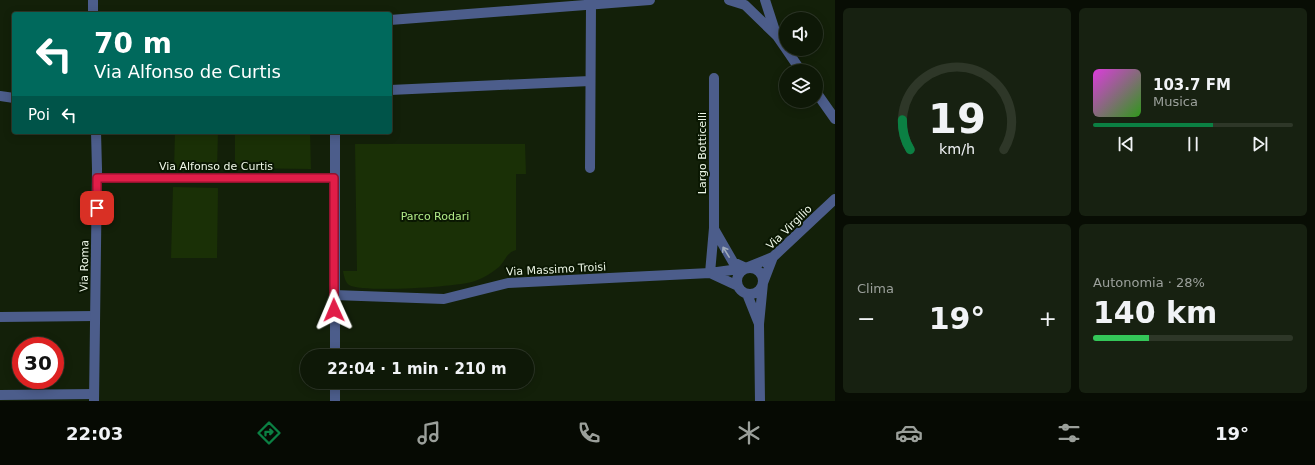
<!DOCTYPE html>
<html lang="it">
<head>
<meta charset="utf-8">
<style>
	body { margin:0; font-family:"DejaVu Sans",sans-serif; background:#172111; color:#f1f3f6; height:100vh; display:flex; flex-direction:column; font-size:15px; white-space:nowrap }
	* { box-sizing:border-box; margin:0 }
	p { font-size:13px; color:#9ba09b }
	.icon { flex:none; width:22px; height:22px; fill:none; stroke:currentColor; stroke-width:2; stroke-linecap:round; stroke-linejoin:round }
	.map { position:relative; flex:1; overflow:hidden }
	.panel { display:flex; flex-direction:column; gap:8px; padding:8px; background:#080d04; width:480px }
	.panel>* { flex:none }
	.guide { position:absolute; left:12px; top:12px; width:380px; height:122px; border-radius:4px; box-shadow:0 2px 10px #0003,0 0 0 1px #2e3728; background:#00695c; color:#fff; overflow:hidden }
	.tools { position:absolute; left:779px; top:12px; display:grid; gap:8px }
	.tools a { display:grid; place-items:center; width:44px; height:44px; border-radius:50%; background:#0e1807; box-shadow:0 2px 10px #0003,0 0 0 1px #2e3728; font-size:20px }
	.speed { position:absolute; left:12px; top:337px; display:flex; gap:8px; font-size:20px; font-weight:700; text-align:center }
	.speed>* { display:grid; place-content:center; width:52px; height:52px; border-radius:50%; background:#0e1807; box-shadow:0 2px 10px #0003,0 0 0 1px #2e3728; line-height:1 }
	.speed .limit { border:6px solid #d22; background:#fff; color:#111 }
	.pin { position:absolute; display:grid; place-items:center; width:34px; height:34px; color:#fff; margin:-17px; border-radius:8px; box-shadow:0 2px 6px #0006 }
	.me { position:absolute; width:44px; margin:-22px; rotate:359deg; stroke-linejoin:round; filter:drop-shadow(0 0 3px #0008) }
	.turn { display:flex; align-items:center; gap:14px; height:84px; padding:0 16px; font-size:18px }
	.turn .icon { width:52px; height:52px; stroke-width:2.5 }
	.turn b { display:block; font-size:28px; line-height:34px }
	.then { display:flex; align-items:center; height:38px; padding:0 16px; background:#0003; gap:8px; font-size:15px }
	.big { font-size:30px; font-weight:700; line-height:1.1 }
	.panel .widget { flex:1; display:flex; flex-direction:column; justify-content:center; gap:6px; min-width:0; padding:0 14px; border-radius:6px; background:#172111 }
	.panel .dial { align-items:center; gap:0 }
	.dial svg { height:104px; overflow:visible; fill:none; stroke:#2e3728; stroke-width:7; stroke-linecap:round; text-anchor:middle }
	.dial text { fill:#f1f3f6; stroke:none }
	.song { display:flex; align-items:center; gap:12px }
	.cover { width:48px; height:48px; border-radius:6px; background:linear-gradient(135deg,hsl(300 70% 55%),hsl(110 70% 35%)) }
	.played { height:4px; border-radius:2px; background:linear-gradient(90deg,#0b8043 60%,#2e3728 60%) }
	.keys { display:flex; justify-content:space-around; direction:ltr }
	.heat { display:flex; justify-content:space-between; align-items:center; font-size:22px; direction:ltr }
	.charge { height:6px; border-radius:3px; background:linear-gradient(90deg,#34c759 28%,#2e3728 0) }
	.panel .tiles { flex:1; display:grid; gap:8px; grid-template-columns:repeat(2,1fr) }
	.trip { position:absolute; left:300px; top:349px; width:234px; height:40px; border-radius:20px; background:#0e1807; box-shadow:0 2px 10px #0003,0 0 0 1px #2e3728; font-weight:700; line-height:40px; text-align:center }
	.tabs { display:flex; height:64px; justify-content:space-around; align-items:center; background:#060a03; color:#9ba09b }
	.tabs .icon { width:28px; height:28px }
	.tabs .selected { color:#0b8043 }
	.tabs b { font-size:18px; color:#f1f3f6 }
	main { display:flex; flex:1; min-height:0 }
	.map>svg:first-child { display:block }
	.green { fill:#1a3006 }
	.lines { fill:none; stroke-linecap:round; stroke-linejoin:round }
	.minor { stroke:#4c5d8b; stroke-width:10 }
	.tertiary { stroke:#4c5d8b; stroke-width:10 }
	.oneway { stroke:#9eaaba }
	.route-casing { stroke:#92132f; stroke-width:10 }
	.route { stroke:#e11d48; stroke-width:7 }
	.labels { text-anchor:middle; stroke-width:4; stroke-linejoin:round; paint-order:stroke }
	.street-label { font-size:11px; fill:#eff8e9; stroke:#0a1702 }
	.park-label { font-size:11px; fill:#b1ea88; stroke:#0a1702 }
</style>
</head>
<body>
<main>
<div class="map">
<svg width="835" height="401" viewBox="0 0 835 401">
	<rect width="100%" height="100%" fill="#132009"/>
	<path class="green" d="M175,132h43l-1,37h-43z
		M235,132h75l1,37 -76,-1z
		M355,144h170l1,30h-10v76c-10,3 -10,10 -17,17 -7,6 -16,11 -24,14 -16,6 -113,12 -126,4 -4,-3 -5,-9 -6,-14h14z
		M173,187l45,1 -1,70h-46z"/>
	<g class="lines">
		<path class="minor" d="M729,0l16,5 32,31 9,13
			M765,0l11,34
			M390,20l260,-20
			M786,49l15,22
			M390,90l200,-9
			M816,92l19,27
			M0,96l14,2
			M590,168l1,-163
			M97,178h237
			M714,229l19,33 13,6
			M737 281a13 13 0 1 1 26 0a13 13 0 1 1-26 0Z
			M710,273l4,-45v-150
			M710,273l28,13
			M747,294l12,30 1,77
			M334,295l110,4 64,-16 202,-10 36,-5 27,-11
			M0,317l95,-1
			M759,324l4,-41 10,-26 62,-58
			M335,356v-224
			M335,382v19
			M0,395l94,-1"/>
		<path class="tertiary" d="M93,0v14
			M94,401l3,-232 -1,-37"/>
	</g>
	<defs><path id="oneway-shaft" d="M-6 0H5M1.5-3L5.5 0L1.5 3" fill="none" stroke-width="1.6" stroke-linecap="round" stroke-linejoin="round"/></defs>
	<use class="oneway" href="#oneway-shaft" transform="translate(726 252) rotate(-122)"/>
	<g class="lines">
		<g class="route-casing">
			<path id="route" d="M97,208v-30h237v132"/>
		</g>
		<use href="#route" class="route"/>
	</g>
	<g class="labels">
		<g class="street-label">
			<text transform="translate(702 153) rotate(-90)" y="4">Largo Botticelli</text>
			<text x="216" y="170">Via Alfonso de Curtis</text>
			<text transform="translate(789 227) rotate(-44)" y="4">Via Virgilio</text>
			<text transform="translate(84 266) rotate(-89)" y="4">Via Roma</text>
			<text transform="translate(556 269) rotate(-3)" y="4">Via Massimo Troisi</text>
		</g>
		<g class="park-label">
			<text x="435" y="220">Parco Rodari</text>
		</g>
	</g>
</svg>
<div class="tools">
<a><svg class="icon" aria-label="sound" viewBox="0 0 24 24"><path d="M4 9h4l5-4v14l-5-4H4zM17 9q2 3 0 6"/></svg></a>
<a><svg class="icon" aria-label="layers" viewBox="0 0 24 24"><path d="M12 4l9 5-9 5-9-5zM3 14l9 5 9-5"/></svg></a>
</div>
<div class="speed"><div class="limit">30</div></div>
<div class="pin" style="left:97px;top:208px;background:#d93025"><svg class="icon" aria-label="arrive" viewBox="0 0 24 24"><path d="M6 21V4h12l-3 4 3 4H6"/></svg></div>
<svg class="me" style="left:334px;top:310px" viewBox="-20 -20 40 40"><path d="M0-17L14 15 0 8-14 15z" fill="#e11d48" stroke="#fff" stroke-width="4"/></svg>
<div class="trip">22:04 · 1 min · 210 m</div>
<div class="guide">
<div class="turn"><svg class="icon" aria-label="left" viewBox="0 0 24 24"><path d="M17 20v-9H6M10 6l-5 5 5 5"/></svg><div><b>70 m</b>Via Alfonso de Curtis</div></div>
<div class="then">Poi<svg class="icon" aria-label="left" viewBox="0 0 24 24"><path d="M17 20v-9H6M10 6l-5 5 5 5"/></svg></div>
</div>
</div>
<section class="panel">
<div class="tiles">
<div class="widget dial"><svg viewBox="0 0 100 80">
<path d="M14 69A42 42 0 1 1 86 69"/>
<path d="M14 69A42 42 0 0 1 8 46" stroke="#0b8043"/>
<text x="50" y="56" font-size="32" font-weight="700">19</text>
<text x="50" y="72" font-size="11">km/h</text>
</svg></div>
<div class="widget">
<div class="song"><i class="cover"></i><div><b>103.7 FM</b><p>Musica</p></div></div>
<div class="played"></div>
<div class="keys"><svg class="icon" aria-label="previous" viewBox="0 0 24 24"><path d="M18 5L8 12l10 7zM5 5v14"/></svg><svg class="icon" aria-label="pause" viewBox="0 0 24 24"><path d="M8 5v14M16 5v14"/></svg><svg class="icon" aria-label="next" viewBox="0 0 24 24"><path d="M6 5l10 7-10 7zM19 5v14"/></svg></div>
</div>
<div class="widget"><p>Clima</p>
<div class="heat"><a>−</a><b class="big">19°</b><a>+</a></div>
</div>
<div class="widget"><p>Autonomia · 28%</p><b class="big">140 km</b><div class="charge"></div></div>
</div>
</section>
</main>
<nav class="tabs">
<b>22:03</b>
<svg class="icon selected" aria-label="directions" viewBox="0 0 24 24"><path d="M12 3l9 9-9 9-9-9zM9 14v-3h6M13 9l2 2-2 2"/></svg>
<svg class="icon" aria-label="music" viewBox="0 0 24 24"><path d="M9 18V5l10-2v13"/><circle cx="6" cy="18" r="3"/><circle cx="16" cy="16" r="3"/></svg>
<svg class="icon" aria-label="phone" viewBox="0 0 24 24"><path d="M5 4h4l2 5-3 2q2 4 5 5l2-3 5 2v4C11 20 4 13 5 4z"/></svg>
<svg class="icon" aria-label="climate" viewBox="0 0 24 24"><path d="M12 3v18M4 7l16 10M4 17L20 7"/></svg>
<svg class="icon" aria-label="car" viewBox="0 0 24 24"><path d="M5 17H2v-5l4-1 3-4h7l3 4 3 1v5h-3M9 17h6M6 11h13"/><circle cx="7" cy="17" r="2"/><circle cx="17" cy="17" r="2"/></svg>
<svg class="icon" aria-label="filters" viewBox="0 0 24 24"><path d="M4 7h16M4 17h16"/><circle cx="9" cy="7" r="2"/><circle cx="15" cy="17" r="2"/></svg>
<b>19°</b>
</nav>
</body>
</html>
